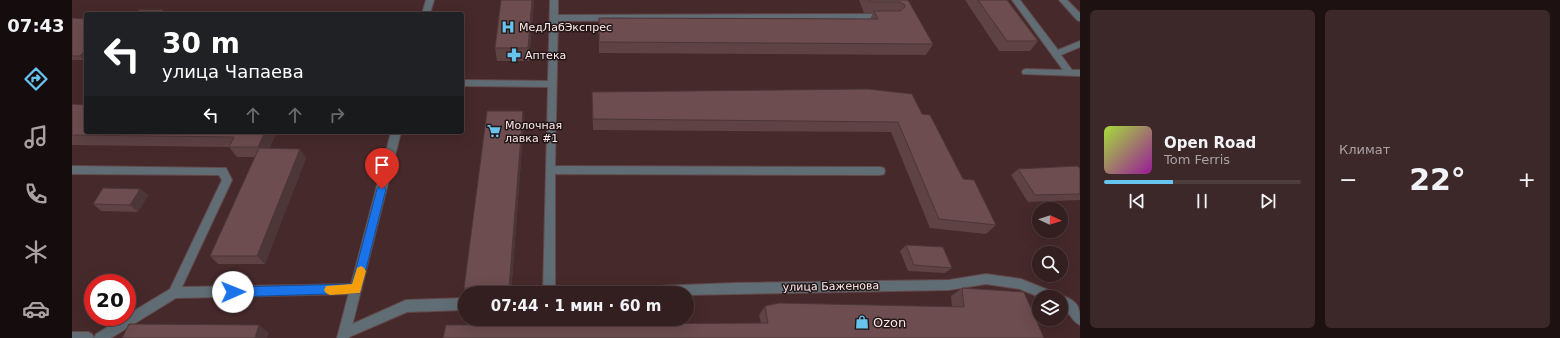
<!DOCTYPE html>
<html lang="ru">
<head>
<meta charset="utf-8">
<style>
	body { margin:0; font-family:"DejaVu Sans",sans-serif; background:#3c2729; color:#f1f3f6; height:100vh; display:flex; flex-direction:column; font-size:15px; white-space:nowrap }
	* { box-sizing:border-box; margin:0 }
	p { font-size:13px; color:#a9a2a5 }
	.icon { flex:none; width:22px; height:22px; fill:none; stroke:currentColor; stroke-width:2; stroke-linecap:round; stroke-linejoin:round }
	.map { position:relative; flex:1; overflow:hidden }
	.panel { display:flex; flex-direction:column; gap:10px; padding:10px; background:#1d1112; width:480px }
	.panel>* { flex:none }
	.hud { position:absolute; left:12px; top:12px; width:380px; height:122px; border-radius:4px; box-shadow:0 4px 16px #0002,0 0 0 1px #4e3d3e; background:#202124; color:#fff; overflow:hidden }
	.needle { width:26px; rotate:94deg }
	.fabs { position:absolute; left:960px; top:202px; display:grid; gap:8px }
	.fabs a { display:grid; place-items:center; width:36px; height:36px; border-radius:50%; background:#341f20; box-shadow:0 4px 16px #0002,0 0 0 1px #4e3d3e; font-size:20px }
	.speed { position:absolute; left:12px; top:274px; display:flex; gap:8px; font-size:20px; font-weight:700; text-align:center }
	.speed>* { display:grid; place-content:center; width:52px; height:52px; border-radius:50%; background:#341f20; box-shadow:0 4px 16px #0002,0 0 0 1px #4e3d3e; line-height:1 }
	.speed .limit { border:6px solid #d22; background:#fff; color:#111 }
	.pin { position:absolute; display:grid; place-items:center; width:34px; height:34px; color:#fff; margin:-41px -17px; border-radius:50% 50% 50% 0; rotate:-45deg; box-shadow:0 0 4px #0007 }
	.pin .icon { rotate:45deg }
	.me { position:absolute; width:44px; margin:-22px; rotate:89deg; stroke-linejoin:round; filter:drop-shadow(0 0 3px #0008) }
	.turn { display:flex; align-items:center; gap:14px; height:84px; padding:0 12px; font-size:18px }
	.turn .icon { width:52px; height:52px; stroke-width:2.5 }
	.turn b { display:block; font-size:28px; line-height:34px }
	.lanes { display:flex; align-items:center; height:38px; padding:0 12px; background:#0003; justify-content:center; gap:20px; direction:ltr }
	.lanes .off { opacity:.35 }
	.big { font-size:30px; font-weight:600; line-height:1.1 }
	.panel .widget { flex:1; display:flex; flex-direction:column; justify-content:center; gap:6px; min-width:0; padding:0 14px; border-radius:6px; background:#3c2729 }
	.song { display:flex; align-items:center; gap:12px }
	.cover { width:48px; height:48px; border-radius:6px; background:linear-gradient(135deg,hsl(80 70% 55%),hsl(300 70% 35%)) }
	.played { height:4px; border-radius:2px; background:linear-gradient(90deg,#67c4ef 35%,#4e3d3e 35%) }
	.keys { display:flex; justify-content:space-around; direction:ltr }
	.heat { display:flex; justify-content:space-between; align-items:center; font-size:22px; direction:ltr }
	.panel .tiles { flex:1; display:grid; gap:10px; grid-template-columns:repeat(2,1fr) }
	.trip { position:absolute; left:386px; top:286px; width:236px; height:40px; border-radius:20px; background:#341f20; box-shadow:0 4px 16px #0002,0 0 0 1px #4e3d3e; font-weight:600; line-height:40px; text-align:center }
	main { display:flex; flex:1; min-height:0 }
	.tabs { display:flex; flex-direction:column; width:72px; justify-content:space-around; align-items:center; background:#150c0d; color:#a9a2a5 }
	.tabs .icon { width:28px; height:28px }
	.tabs .selected { color:#67c4ef }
	.tabs b { font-size:18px; color:#f1f3f6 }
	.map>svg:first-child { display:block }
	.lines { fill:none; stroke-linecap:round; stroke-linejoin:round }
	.service-casing { stroke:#63484a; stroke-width:2 }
	.tertiary-casing { stroke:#63484a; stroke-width:2 }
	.service { fill:#606d74; fill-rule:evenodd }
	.tertiary { fill:#606d74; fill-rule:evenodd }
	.wall { fill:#5e4244 }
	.shaded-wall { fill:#4c3637 }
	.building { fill:#6d4d4f; stroke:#4c3637 }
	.route { fill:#1a73e8; stroke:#114b97 }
	.slow { fill:#f59e0b }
	.labels { text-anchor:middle; stroke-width:3; stroke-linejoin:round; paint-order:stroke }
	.poi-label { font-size:11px; fill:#feeaeb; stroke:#231617; text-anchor:start }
	.street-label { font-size:11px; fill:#feeaeb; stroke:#231617 }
	.near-poi-label { font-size:13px; fill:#feeaeb; stroke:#231617; text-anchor:start }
</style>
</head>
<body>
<main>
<nav class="tabs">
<b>07:43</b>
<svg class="icon selected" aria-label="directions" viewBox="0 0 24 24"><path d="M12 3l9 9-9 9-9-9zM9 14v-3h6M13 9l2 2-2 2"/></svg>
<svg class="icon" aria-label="music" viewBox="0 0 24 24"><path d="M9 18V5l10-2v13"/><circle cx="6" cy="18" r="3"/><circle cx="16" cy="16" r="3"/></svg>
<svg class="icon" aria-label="phone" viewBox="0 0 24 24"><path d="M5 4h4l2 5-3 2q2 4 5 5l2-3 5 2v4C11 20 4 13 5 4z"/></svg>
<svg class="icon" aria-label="climate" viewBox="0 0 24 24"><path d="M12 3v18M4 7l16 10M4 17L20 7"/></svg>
<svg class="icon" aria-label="car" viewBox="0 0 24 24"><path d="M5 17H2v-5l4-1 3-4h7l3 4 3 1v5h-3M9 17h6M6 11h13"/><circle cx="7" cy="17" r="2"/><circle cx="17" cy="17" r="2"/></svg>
</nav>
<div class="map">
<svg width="1008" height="338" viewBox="0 0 1008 338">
	<rect width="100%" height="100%" fill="#46292b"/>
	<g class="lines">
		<g class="service-casing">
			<path id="service" d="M478,0h8v15l326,-1 4,3 -4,3 -326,1 -3,145 325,1 4,1 1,3 -1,3 -4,1 -325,-1v119h-12l5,-206 -86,-1v-6l86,1z
				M940,0h8l38,50 22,-9v6l-19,8 11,15h8v6l-57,-2 -1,-2 1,-2 3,-1 37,1z
				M987,0h8l13,13v8l-3,-1z
				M0,166l154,2 6,12 -50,107 174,-3 4,1 2,4 -2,4 -4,1 -180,4 -65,40h-39v-6h16l4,2 2,4 2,-4 28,-17h3v-2l43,-26 52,-109 -3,-5 -147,-1z
				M914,274l35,5 35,14 2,4 3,-2c18,7 19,11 19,30 -9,-4 -10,-14 -19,-18v-10h-22l-19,-8 -34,-5 -37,6 -262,5v-2h-87l2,-4 4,-1 128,-5 215,-3z
				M393,298v12l-58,2 -60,26 -6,-1 -2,-4 2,-4 65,-29z"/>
		</g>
		<g class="tertiary-casing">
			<path id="tertiary" d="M354,0h8l-4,14h-8z
				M319,132h10l-52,206h-12z"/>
		</g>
		<use href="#service" class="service"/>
		<use href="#tertiary" class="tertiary"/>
	</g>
	<path class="wall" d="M429,0h33l-5,61h-32l-2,-13z
		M787,0h49l25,44 -7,11 -327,-2v-35l271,1 3,-6h-9z
		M893,0h42l31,41 -8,10h-31z
		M0,18l14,1v38l-2,3h-12z
		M520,92l330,22 41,65 33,46 -10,9 -56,-6 -39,-96 -298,-2 -1,-28z
		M0,104l14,28h191l-8,17h31l6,9 -41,106h-47l-8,-8 45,-99h-18l-8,-10 -157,-2z
		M452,120l-13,173h-45l-2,-5z
		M946,169h62v31l-52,2 -17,-27z
		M68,189l8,6 -10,17 -37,-1 -8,-7z
		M834,245l46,23 -7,5 -37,-2 -8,-20z
		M890,288l82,50 -283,-15 -2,-8 6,-9 187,1 -1,-11z"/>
	<path class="shaded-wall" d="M460,0h2l-5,61 -1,-13z
		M91,10l3,4h-6z
		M14,49v8l-2,3 -4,-4z
		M451,111l1,9 -13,173h-1l-1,-5z
		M193,132h12l-12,26 -7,-11z
		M228,149l6,9 -41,106 -8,-8z
		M68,189l8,6 -10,17 -8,-7z
		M187,325l10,8 -2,5h-12z"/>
	<path class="building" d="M429,0h31l-4,48h-33z
		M797,0h39l25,44 -334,-2v-24l279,1 -4,-8h26l5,-4v-2l-5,-3h-30z
		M906,0h29l31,41h-31z
		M67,10h24l-3,4h-24z
		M0,18l14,1v30l-6,7h-8z
		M796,89l44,5 10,20 8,1 33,64 11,1 22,45 -57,-6 -41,-97 -305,-3 -1,-27z
		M0,104l14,1v27h179l-7,15h-29l5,-10 -162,-2z
		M415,111h36l-14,177h-45z
		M187,148l41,1 -43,107h-47z
		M1006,166l2,3v25l-45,1 -17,-26z
		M31,188l37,1 -10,16 -37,-1z
		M834,245l37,2 9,21 -38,-3z
		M890,288l62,4 20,46h-601l3,-13 322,-2 -3,-17 14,-3 185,4z
		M57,324l130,1 -4,13h-133z"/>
	<path class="route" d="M310,185l4,4 -26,104 -127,4 -4,-2 -1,-3 1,-3 4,-2 119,-3 25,-95z"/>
	<path class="slow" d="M289,266l3,2 2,3 -6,22 -30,2 -4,-2 -2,-3 2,-4 26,-2 5,-16z"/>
	<defs>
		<g id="hospital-bare" transform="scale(1.08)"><path d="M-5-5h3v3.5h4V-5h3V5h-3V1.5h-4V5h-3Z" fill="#67c4ef" stroke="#231617" stroke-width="2.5" paint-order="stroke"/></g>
		<g id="pharmacy-bare" transform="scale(1.08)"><path d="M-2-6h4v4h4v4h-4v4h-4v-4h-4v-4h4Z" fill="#67c4ef" stroke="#231617" stroke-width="2.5" paint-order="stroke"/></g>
		<g id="supermarket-bare" transform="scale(1.08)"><path d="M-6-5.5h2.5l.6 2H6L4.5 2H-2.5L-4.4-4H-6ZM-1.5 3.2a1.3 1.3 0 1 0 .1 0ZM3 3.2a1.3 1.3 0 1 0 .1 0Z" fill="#67c4ef" stroke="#231617" stroke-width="2.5" paint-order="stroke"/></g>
		<g id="shop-bare" transform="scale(1.08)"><path d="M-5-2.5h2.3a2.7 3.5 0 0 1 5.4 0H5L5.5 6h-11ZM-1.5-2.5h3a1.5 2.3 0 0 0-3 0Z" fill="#67c4ef" stroke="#231617" stroke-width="2.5" paint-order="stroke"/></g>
	</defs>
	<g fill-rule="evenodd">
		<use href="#hospital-bare" x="436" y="27"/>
		<use href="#pharmacy-bare" x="442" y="55"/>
		<use href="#supermarket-bare" x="422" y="131"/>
		<use href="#shop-bare" x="790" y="322"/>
	</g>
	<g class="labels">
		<g class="poi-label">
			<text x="447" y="31">МедЛабЭкспрес</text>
			<text x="453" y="59">Аптека</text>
			<text x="433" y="129">Молочная<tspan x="433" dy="13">лавка #1</tspan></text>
		</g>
		<g class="street-label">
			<text transform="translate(759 286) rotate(-1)" y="4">улица Баженова</text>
		</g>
		<g class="near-poi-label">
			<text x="801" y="327">Ozon</text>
		</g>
	</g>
</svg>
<div class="fabs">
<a><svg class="needle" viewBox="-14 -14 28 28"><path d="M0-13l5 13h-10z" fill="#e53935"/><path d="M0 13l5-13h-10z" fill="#a9a2a5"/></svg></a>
<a><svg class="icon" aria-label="search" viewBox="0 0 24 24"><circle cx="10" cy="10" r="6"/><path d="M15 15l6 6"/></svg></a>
<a><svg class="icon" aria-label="layers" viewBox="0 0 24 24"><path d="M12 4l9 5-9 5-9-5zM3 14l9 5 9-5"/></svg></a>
</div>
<div class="speed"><div class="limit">20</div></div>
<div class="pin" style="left:310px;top:189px;background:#d93025"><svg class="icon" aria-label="arrive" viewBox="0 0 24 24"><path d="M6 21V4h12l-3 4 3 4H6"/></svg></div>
<svg class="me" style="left:161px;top:292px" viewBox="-20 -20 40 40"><circle r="19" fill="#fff"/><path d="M0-13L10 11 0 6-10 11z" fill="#1a73e8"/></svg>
<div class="trip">07:44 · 1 мин · 60 m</div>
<div class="hud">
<div class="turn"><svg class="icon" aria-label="left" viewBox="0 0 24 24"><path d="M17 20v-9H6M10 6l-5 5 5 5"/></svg><div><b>30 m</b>улица Чапаева</div></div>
<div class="lanes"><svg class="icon" aria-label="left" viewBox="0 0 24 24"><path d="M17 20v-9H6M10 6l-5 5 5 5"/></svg><svg class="icon off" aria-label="ahead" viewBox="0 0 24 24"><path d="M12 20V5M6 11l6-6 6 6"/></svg><svg class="icon off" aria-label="ahead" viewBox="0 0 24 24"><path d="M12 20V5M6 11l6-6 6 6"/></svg><svg class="icon off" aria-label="right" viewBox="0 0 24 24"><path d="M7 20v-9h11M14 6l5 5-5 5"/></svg></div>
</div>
</div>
<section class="panel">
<div class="tiles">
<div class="widget">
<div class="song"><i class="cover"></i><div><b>Open Road</b><p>Tom Ferris</p></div></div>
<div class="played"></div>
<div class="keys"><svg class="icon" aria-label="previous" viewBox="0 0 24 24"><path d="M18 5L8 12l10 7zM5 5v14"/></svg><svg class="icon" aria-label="pause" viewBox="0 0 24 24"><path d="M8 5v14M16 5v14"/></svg><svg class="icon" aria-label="next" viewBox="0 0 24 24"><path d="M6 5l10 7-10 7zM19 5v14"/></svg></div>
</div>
<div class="widget"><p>Климат</p>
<div class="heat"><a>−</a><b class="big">22°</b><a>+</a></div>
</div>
</div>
</section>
</main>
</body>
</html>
